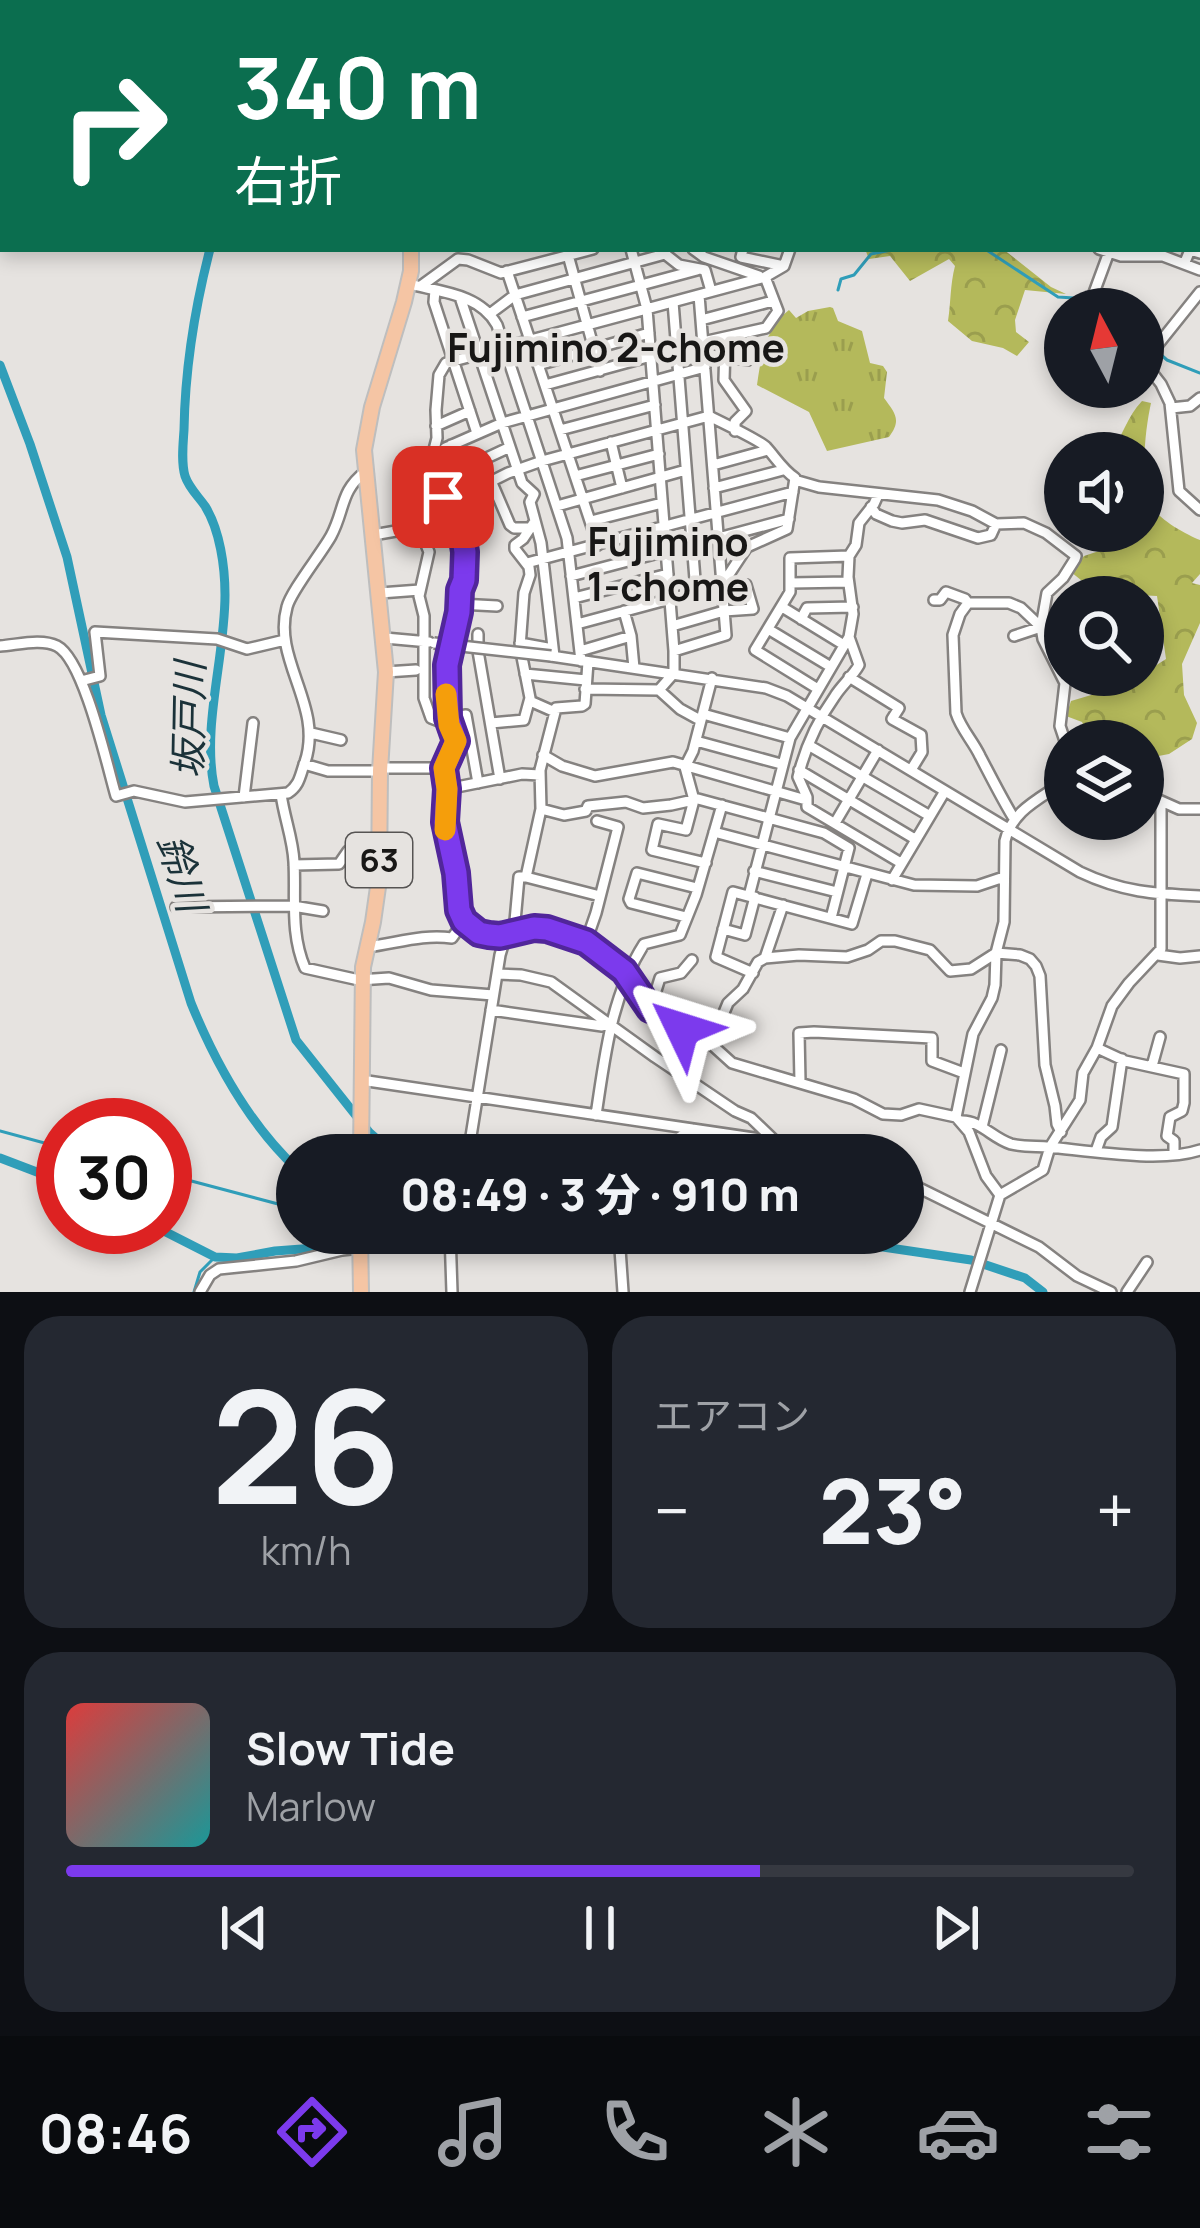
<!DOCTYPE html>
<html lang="ja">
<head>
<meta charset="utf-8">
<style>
	body { margin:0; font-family:Manrope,"Noto Sans JP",sans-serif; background:#242831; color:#f1f3f6; height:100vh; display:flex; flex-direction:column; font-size:45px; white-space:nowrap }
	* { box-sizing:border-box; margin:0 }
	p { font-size:39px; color:#9ea1a6 }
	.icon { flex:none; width:66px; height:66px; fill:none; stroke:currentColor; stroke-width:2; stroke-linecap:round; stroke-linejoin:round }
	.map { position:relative; height:1292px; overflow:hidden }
	.sheet { display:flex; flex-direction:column; gap:24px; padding:24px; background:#0d0f14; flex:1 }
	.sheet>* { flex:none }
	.hud { position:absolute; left:0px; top:0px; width:1200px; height:252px; box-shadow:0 6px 18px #0003; background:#0b6e4f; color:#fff; overflow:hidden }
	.needle { width:78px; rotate:353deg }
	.buttons { position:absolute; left:1044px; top:288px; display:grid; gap:24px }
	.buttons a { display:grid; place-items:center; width:120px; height:120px; border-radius:50%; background:#171b24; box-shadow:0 6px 18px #0003; font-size:60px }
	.speed { position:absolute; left:36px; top:1098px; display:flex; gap:24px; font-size:60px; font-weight:700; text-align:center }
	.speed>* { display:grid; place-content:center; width:156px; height:156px; border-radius:50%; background:#171b24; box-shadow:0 6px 18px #0003; line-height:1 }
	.speed .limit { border:18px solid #d22; background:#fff; color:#111 }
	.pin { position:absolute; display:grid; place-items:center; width:102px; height:102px; color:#fff; margin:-51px; border-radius:24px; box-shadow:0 6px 18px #0006 }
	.me { position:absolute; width:132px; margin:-66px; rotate:311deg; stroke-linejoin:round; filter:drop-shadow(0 0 9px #0008) }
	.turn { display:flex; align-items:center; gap:42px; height:252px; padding:0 36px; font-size:54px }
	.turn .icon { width:156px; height:156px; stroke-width:2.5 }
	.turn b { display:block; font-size:84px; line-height:102px }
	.big { font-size:90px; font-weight:800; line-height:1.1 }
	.sheet .widget { flex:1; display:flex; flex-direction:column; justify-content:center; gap:18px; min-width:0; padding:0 42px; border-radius:36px; background:#242831 }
	.sheet .dial { align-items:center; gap:0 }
	.dial b { font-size:156px; line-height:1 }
	.song { display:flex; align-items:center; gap:36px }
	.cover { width:144px; height:144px; border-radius:18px; background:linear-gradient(135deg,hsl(0 70% 55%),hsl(180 70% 35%)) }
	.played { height:12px; border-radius:6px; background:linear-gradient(90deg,#7c3aed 65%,#363941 65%) }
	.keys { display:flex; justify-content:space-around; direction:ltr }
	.heat { display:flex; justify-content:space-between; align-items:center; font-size:66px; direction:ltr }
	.sheet .tiles { flex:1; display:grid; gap:24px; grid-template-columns:1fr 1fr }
	.widget:last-child { grid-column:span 2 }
	.trip { position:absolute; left:276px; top:1134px; width:648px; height:120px; border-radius:60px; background:#171b24; box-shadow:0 6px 18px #0003; font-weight:800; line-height:120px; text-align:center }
	.tab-bar { display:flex; height:192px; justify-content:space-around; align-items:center; background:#090b0e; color:#9ea1a6 }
	.tab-bar .icon { width:84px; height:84px }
	.tab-bar .on { color:#7c3aed }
	.tab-bar b { font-size:54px; color:#f1f3f6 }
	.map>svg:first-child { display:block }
	.grass { fill:url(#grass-tufts) }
	.forest { fill:url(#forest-crowns) }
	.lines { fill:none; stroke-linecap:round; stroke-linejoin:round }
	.stream { stroke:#309eb9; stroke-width:3 }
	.river { stroke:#309eb9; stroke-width:9 }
	.minor-casing { stroke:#858280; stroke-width:14 }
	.major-casing { stroke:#bebebe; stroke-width:18 }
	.minor { stroke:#fff; stroke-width:9 }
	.major { stroke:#f5c5a4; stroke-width:14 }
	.minor-bridge-casing { stroke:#858280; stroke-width:14; stroke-linecap:butt }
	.minor-bridge { stroke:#fff; stroke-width:9 }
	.route-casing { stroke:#51269a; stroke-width:30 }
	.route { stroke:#7c3aed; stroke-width:21 }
	.slow { stroke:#f59e0b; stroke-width:21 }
	.labels { text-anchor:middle; stroke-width:9; stroke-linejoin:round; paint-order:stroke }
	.shield { fill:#e6e3e0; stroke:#565453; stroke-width:3 }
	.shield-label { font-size:33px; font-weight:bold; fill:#181716 }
	.neighbourhood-label { font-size:39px; font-weight:bold; fill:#181716; stroke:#e6e3e0 }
	.water-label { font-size:39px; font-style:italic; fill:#1b3239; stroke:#e6e3e0 }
</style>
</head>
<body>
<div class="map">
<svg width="1200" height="1292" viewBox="0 0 1200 1292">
	<defs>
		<pattern id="grass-tufts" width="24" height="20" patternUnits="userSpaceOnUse" patternTransform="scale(3)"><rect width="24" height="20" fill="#b4b95b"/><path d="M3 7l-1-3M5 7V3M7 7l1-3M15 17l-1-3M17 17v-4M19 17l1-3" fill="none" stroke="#9a9e4e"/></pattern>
		<pattern id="forest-crowns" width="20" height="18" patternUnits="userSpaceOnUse" patternTransform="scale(3)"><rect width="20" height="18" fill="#b4b95b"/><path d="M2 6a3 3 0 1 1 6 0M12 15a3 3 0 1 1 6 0" fill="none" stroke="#9a9e4e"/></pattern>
	</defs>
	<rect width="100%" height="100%" fill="#e6e3e0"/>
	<path class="grass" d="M830,307l3,1 5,13 24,10 8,32 13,3 4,6 -3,26c11,15 18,22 5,39l-62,14 -18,-39 -52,-27c4,-29 9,-58 32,-75l7,8 12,-7z"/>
	<path class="forest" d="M865,249h138l48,38 15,7 -41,-4 -10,30 1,12 13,10 -12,14 -14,-8 -31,-7 -24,-20c3,-19 2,-36 7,-55l-6,-7 -39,22 -20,-25 -21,3z
		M1142,401l9,2c-6,28 -12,78 2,105 7,12 34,27 47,32v34l-8,9 8,2v38l-18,41 2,31 13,28 -5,16 -23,15 -26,5v-18h-48l-5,-2 -8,-17 -16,-6 5,-15 54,-16 41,-26 -9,-63 -60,-3 -26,-21 13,-16 39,-13 11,-12h9v-78h-32c12,-18 16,-36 31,-52z"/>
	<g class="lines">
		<path class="stream" d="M985,249l73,48 16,1 20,11
			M838,290l3,-11 13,-4 17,-21 25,-5
			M1143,334l10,12
			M1159,353l8,7 33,13
			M0,1131l63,17
			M165,1174l132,35
			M194,1292l6,-20 15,-15"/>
		<path class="river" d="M255,3l1,-3
			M210,249c-15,58 -25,121 -26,181 -1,15 -3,32 1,46 4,12 13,20 20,30 15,24 20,61 20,89 0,62 -23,131 -11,191l82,254 73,92 26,23
			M0,365l30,79 37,113 34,158 90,288c24,59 59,122 106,166
			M0,1158l63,24
			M156,1227l59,30 22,1 38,-7 40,-3 47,-15
			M739,1233h4
			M788,1233l183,27 54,18 18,14"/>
		<g class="minor-casing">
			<path id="minor" d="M111,0v3
				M159,0v3
				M311,0l1,3
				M762,0l2,3
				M948,0l3,3
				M997,0l4,3
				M1068,0l7,3
				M737,1l5,-1
				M250,3v-3
				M482,3l1,-3
				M573,3l2,-3
				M808,3l6,-3
				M851,3l1,-3
				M1038,3l2,-3
				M1196,3l4,-1
				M1197,90l3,-11
				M0,112l3,-2
				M1197,126l3,1
				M1197,198l3,1
				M1197,214l3,1
				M1197,238l3,1
				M631,249l16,60 27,342v22l-15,17
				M693,249l11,8 55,19
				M743,249l-2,8 43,9
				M790,249l-6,17 -19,11 -319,86 -7,12 -3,35 1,28 -10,39 5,11 15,13 2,16 14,22 2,13v28l-5,10 -1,22 -12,53 1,53 8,23 -12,27 3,21 -2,43 11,41 3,37 5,11 7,7 8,5 21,3 23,-7h24l39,13 38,29 26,38 26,11 18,18 17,6 21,19 122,36 29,15 18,1 18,-6 37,8 13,15 17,44 14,19
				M1099,249l22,7h42l37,14
				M568,255l32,116
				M1185,262l5,-12 10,3
				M507,271l91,274
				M409,284c32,8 71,10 88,41l70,213 14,123
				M421,286l37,-27 10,1 33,13 92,-24
				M435,290l-1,12 43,131
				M460,297l62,186 12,11 -4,8 11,41 13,113
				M673,302l23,290
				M1088,309l21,-57
				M491,313l24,-18 150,-41 14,11 26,5 6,21
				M522,317l175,-47
				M701,320l72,-19
				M703,342l63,-14 12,-17 -13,-34
				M715,344l10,1 -1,35 22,31 -11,11v9
				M726,356l22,4 1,-5
				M1143,361l18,23 9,19 9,88 21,19
				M1144,362l56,-70
				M538,365l111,-32
				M545,385l106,-29
				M1171,408l19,-2 10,-8
				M436,426l34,-15
				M560,430l95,-25
				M611,442l11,46
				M451,445l21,42 4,2 32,-16 34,-12 167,-45c10,5 52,25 57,31 10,11 16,22 29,31l-8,51 -40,18 -25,38
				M445,448l57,-25 203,-56
				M713,465l55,-15
				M463,469l47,-22
				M575,476l84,-22
				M798,481l21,6 119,13 34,11 24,13 28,-1 22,10 30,23 -1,3 -12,19 -16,15 -6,34 -27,9
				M492,483l18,42 4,3h15
				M714,488l69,-18
				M557,506l129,-36
				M871,507l5,7 16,7 10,2 23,-3 53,18 13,-3 5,-11
				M591,521l71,-18
				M373,535l46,-8 10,25 -10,44 5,20v82l7,20 18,7
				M718,538l71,-19
				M527,563l266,-71
				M571,576l95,-25
				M790,583l58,-1
				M380,593l40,-3
				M574,598l94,-24
				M934,600h6l6,-8 19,7 3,4
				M459,604l38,2
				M782,607l62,38
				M624,611l7,25 3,32
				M801,619l6,-11 46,-1
				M577,624l145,-39h24l7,24 -29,2 -52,15
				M768,629l63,38
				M478,634v17l22,128
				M849,637l10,28c-6,11 -17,20 -24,31 -17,24 -30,52 -37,81l9,20v10l94,56
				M385,638l44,4
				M520,643l33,6
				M0,646c17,-1 41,-8 57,0 27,14 50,119 59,150l18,-5 51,11 103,-9c12,-8 12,-18 17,-31 19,-56 -33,-102 -18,-155 4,-16 34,-53 44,-71 14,-26 9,-45 34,-64
				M580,651l51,-15
				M674,651l52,-16 -27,-340
				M551,656l215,32 21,8 293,176c42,20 74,22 120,24
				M386,672l30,-2
				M525,674l61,6
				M849,677l50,31 -7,11 29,16 1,17 -11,18
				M81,681l19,-5 -5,-44 122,7 30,10 38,-9
				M585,689l74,1 21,19 20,11
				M818,689l-63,-39 35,-58v-34l59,-2
				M530,701l25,11 1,-4 26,-2 3,-2 3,-42
				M703,714l87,24
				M448,718l18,-3 12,68
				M491,723l33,-3 6,-22 -10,-51 4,-54 6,-18 -1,-8 -14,-18v-4l8,-6 12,-18
				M311,733l30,7
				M696,741l85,23
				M810,746l120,70
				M543,755l19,11 33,10 78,-14 133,38
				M304,764l24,7h52
				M380,768h64
				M799,770l116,69
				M447,789l75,-15 18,1
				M1143,793l36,16h21
				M281,794c3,23 12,45 13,68 2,36 -4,71 11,106l54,12 30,-2 42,12 62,5
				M244,797l9,-74
				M541,809l23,6 22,-4 2,-5 38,-4 17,6 28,-3 27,-6 126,34 25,15 -18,70
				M1013,817c-12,-20 -22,-40 -33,-61 -7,-15 -19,-27 -24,-43l-3,-78 7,-21 8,-11h41l12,5 20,19 2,12 22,44 -5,43 5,15
				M835,823l43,-73
				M714,832l200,53 63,1 27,-9
				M706,863l-54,-13 6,-26 28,6 8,-30 -9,-33 8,-16 19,-73
				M294,865l45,-1 9,-13h31
				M754,871l83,21
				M526,877l74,19
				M892,880l53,-89
				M749,896l41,-158 59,-101 4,-23 -5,-37 1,-21 7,-11 3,-22 15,-19 4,-9
				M176,907l117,-1 30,5
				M686,917l-55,-14 -2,-4 8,-26 60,15
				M723,929l22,6 10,-38
				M586,942l10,-29 22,-86 -21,-6
				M367,947c31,-4 55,-13 85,-9l12,-17
				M1158,955l22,3 20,-2
				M765,958l34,-3 48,2 21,-7 13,-9h14l35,9 20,21 21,-2 25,-16 24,2 10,4 6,7 4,10 5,89 10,41 2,18 4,8
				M753,973l-37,-16 17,-65 119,32 15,-50
				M497,974l24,1 30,7 104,75 80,54 16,7 24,23
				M640,994h15l5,-16 21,-5 11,-13
				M491,1010l111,16 8,-2
				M711,1044l17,-41 15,-14 15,-27 7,-4 18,-53
				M1097,1048l28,13 59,13v29l-2,8 -12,6 -3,19 7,5v13
				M1152,1066l8,-29
				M361,1080l461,68 25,7
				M800,1082l-1,-49 15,-1 118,6v23l32,12
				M596,1115c9,-59 15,-119 48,-171l36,-9 16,-40 26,-90
				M956,1117l17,-83 19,-36 3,-13 1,-32 8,-31 1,-81c7,-31 35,-42 60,-60
				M961,1121c19,-1 31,17 50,23 12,3 25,2 38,3 41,4 113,16 151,3
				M982,1127l19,-77
				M1096,1151l5,-14 11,-10 10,-68
				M468,1155l32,-200 3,-10 11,-13 5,-55h7l15,-68 -1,-39 15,-58
				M661,1155l13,-14 18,-12
				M903,1180l136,67 38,29 34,16
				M450,1233l2,59
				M200,1292l10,-17 9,-6 77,-8 46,-11 18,-2
				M623,1292l-3,-43 4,-16
				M970,1292l30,-97 43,-25 7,-23 30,-47 3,-27 14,-25 15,-42 17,-23 32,-34v-147
				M1127,1292l20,-30"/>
		</g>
		<g class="major-casing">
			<path id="major" d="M384,3v-3
				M361,1155l2,-188 10,-45 6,-42 1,-109 6,-99 -22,-222 8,-43 32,-105 7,-31v-22
				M360,1233l1,59"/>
		</g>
		<use href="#minor" class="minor"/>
		<use href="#major" class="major"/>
		<g class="minor-bridge-casing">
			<path id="minor-bridge" d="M434,643l117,13"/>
		</g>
		<use href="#minor-bridge" class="minor-bridge"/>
	</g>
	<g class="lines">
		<g class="route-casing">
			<path id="route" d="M443,497l4,4 4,24 12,14 2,13 -1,28 -4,10 -1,22 -12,53 1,53 8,23 -12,27 3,21 -2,33 11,51 3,37 5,11 15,12 10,2 11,1 34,-8 13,1 39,13 38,29 26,38 26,11 6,9"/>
		</g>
		<use href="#route" class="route"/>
		<path class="slow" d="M445,830l2,-41 -3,-21 12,-27 -7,-16 -3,-31"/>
	</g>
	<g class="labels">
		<rect class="shield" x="346" y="833" width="66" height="54" rx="9"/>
		<g class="shield-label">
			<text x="379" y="872">63</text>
		</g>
		<g class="neighbourhood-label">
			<text x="616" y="362">Fujimino 2-chome</text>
			<text x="668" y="556">Fujimino<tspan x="668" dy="45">1-chome</tspan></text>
		</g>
		<g class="water-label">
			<text transform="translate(189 720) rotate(-89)" y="14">坂戸川</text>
			<text transform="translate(182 873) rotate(73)" y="14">鈴川</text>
		</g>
	</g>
</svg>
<div class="buttons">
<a><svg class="needle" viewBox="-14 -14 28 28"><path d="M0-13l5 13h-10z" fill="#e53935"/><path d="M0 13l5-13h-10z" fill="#9ea1a6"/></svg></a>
<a><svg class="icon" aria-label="sound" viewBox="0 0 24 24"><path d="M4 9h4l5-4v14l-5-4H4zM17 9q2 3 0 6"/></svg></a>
<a><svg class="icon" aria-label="search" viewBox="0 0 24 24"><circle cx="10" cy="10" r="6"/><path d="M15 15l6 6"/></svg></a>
<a><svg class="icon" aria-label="layers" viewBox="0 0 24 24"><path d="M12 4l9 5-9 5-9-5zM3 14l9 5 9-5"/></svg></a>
</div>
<div class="speed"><div class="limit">30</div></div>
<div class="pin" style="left:443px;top:497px;background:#d93025"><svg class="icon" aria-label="arrive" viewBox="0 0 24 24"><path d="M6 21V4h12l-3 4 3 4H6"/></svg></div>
<svg class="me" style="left:682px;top:1029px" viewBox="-20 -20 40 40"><path d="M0-17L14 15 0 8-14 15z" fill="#7c3aed" stroke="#fff" stroke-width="4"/></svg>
<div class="trip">08:49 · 3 分 · 910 m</div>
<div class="hud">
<div class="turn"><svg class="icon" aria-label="right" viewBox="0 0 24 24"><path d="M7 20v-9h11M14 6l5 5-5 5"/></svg><div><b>340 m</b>右折</div></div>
</div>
</div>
<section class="sheet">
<div class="tiles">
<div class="widget dial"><b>26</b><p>km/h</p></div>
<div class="widget"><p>エアコン</p>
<div class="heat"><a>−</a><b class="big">23°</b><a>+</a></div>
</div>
<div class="widget">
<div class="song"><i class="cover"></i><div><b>Slow Tide</b><p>Marlow</p></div></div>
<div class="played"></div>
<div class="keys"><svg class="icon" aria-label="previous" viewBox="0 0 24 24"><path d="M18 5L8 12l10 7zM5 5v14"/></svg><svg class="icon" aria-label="pause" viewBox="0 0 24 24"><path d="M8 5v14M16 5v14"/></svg><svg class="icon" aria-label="next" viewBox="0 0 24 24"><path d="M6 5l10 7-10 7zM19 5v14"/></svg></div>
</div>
</div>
</section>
<nav class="tab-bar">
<b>08:46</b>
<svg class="icon on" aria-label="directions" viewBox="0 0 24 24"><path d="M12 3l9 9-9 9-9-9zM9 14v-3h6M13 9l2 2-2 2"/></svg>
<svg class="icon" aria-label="music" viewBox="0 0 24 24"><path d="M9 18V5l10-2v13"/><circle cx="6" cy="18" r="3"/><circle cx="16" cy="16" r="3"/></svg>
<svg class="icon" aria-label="phone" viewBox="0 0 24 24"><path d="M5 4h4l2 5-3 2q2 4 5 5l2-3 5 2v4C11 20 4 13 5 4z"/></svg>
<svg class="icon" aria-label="climate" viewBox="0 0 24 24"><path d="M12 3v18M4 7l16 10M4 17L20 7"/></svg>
<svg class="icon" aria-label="car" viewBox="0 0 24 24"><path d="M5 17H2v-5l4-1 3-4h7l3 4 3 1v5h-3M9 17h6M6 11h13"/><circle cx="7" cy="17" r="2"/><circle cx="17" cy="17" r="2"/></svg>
<svg class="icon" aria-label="filters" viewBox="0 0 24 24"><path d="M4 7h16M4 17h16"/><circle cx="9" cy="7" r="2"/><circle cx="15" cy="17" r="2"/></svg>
</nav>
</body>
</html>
